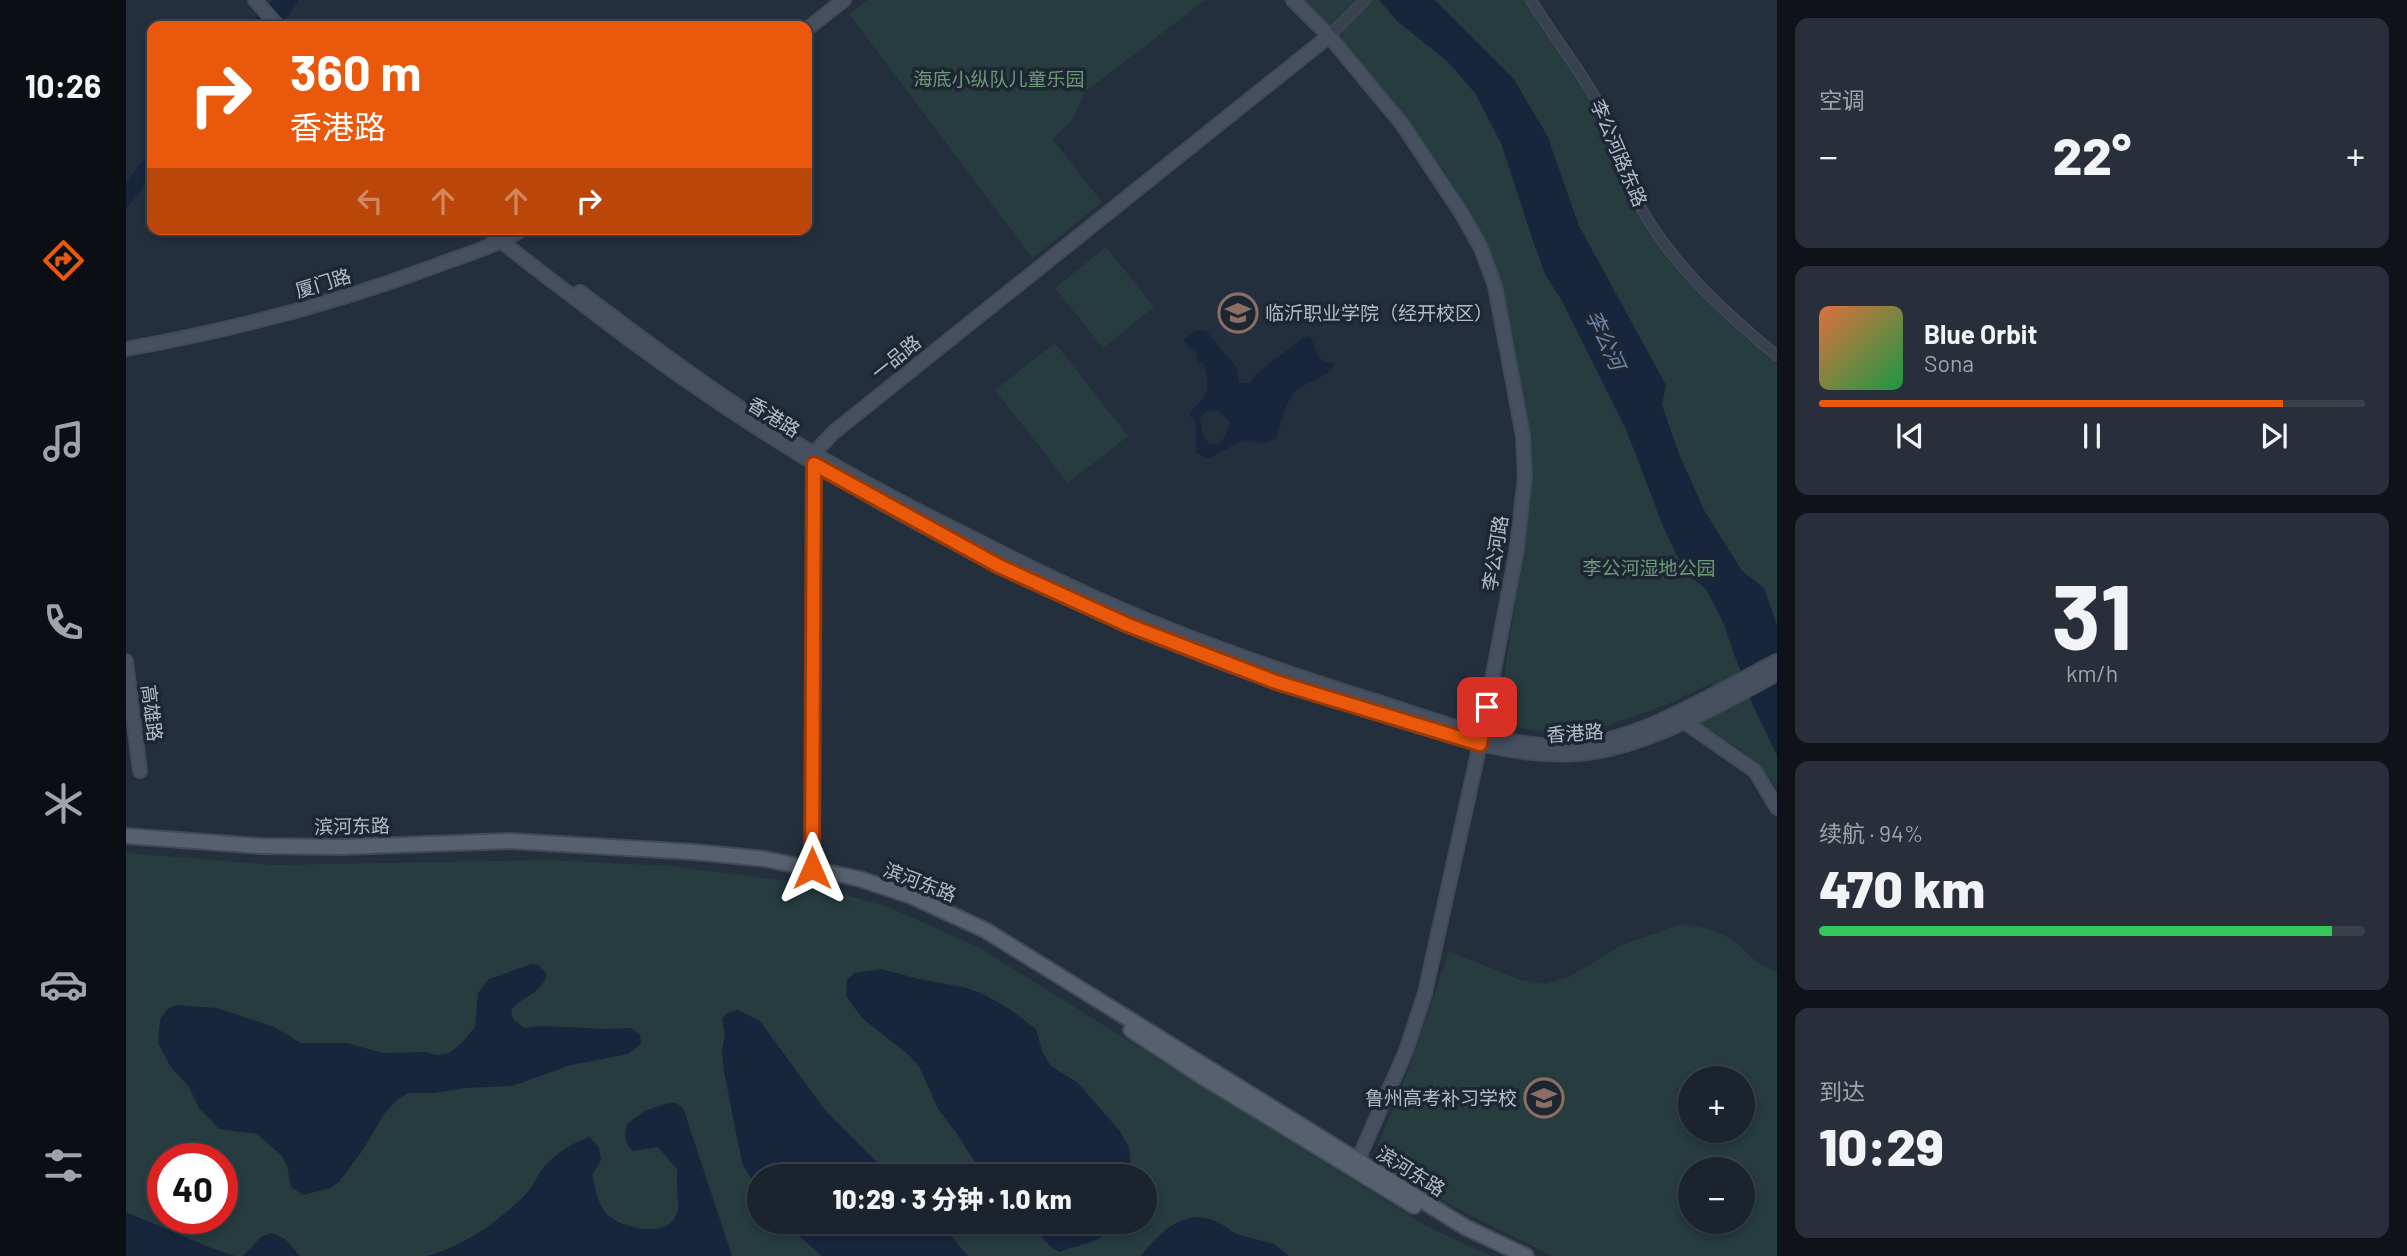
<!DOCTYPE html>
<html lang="zh">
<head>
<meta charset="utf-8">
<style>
	body { margin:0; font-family:Barlow,"Noto Sans SC",sans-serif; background:#282f3a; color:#f1f3f6; height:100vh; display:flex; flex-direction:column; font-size:26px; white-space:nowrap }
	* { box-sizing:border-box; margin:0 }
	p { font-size:23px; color:#a0a4aa }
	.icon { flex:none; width:38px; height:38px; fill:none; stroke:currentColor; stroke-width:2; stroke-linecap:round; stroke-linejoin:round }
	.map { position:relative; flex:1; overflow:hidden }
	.details { display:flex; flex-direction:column; gap:18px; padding:18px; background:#0f1319; width:630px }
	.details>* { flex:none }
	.banner { position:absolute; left:21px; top:21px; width:665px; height:214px; border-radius:14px; box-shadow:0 4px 10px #0003,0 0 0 2px #39404a; background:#ea580c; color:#fff; overflow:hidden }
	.fabs { position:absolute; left:1552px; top:1066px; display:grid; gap:14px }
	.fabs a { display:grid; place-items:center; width:77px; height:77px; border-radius:50%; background:#1b232e; box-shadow:0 4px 10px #0003,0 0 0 2px #39404a; font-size:35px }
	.speed { position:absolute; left:21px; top:1143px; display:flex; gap:14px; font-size:35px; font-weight:700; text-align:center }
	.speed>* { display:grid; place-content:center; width:91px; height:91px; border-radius:50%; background:#1b232e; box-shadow:0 4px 10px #0003,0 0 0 2px #39404a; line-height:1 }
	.speed .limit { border:10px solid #d22; background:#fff; color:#111 }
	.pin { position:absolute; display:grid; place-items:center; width:60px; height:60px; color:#fff; margin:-30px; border-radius:14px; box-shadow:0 4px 10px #0006 }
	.me { position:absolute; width:77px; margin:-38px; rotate:0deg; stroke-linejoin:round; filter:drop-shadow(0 0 5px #0008) }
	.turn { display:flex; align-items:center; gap:24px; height:147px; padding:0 28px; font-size:32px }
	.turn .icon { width:91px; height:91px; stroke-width:2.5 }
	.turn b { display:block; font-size:49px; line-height:60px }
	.lanes { display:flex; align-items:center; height:66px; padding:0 28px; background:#0003; justify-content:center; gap:35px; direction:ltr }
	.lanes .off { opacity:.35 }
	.big { font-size:52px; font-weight:800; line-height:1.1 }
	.details .tile { flex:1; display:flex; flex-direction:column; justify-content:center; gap:10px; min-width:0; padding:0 24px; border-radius:14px; background:#282f3a }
	.details .dial { align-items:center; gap:0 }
	.dial b { font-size:91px; line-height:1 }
	.song { display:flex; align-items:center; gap:21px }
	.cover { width:84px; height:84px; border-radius:10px; background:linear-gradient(135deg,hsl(20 70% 55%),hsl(140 70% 35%)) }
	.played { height:7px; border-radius:4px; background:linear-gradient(90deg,#ea580c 85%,#39404a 85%) }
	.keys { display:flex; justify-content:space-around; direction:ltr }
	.heat { display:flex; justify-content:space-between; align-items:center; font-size:38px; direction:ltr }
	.charge { height:10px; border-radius:5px; background:linear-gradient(90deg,#34c759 94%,#39404a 0) }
	.trip { position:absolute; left:621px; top:1164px; width:410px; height:70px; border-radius:35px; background:#1b232e; box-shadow:0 4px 10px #0003,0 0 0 2px #39404a; font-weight:800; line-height:70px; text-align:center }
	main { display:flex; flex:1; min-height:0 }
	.dock { display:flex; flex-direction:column; width:126px; justify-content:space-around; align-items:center; background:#0b0e12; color:#a0a4aa }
	.dock .icon { width:49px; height:49px }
	.dock .active { color:#ea580c }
	.dock b { font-size:32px; color:#f1f3f6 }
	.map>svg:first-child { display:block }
	.green { fill:#263c3f; fill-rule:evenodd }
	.water { fill:#17263c; fill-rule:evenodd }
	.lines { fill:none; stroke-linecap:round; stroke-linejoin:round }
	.street-casing { stroke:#414a57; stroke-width:12 }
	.secondary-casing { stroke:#414a57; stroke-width:16 }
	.primary-casing { stroke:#414a57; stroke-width:18 }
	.street { stroke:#38414e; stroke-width:9 }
	.secondary { stroke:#465061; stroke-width:12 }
	.primary { stroke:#56606e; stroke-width:14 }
	.route-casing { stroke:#983908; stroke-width:18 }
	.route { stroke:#ea580c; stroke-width:12 }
	.labels { text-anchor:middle; stroke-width:7; stroke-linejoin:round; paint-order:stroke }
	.park-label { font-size:19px; fill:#6b9a76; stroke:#1d2633 }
	.street-label { font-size:19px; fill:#b4bcc9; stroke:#1d2633 }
	.poi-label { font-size:19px; fill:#b4bcc9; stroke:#1d2633; text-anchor:start }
	.water-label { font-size:21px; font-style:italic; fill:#6d86a8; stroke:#1d2633 }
</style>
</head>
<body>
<main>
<nav class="dock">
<b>10:26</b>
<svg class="icon active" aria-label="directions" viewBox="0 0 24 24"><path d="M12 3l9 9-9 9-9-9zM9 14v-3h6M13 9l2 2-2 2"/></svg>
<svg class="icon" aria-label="music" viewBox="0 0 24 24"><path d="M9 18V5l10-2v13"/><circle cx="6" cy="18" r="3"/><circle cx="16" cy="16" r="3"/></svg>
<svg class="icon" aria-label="phone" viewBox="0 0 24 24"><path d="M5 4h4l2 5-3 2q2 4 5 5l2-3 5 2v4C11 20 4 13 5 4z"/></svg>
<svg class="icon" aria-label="climate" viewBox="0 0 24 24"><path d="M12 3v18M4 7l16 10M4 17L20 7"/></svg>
<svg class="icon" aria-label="car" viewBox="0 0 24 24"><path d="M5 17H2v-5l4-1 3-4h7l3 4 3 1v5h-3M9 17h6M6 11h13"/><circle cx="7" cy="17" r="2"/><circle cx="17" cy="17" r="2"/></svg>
<svg class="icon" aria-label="filters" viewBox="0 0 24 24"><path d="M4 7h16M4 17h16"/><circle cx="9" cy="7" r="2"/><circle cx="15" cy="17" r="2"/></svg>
</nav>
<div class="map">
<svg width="1651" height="1256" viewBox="0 0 1651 1256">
	<rect width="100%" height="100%" fill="#242f3e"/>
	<path class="green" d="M742,0h337l-120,92 -13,28 -20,19 50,63 -69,56 -184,-244z
		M1176,0h223c7,11 12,22 19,32 13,19 30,36 41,56 20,35 26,75 43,110 35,67 92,118 149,166v425c-23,-35 -43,-44 -79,-64l27,-15 -14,-27 -43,21 -62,22 -68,5 -41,-7 32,-213 2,-38 -1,-38 -22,-116 -13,-53 -18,-41 -33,-54 -36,-50 -81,-97z
		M980,247l48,60 -51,41 -48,-60z
		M929,343l73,93 -60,47 -73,-93z
		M0,853l147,12 276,-5 120,6 139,18 80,23 90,40 450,280 63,29h-759l-49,-148 -25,39 20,23c-3,13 2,35 -1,44 -10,25 -54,15 -69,1 -11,-11 -12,-26 -16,-40l9,-15 -11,-23c-16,6 -34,16 -45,29 -7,8 -11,19 -18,27 -26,27 -64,54 -100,63h-127l-15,-17 -23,-3 -19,20h-8l-22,-7 -87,-37zM37,1158h59v60h-59zM634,1176h384v46h-384z
		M1553,925c19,0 37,4 53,15 17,12 23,25 45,32v284h-225l-98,-49 -73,-47 -4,-9 2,-8 31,-78 39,-114 71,29 26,4 23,-7 53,-32zM1564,1078h53v52h-53zM1564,1169h53v53h-53z"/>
	<path class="water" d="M148,0h25l-11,16 -11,10h-30z
		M1253,0h56l78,78 34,57 32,91 87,159 -4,20 17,49 25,56 38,61 22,17 13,37v130l-24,-49 -31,-86 -16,-31 -15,-12 -16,-25 -12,-26 -36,-94 -66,-133 -15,-23 -13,-35 -32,-98 -26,-50 -28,-32 -49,-39z
		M26,149v27l-26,33v-27z
		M1070,330l10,1 31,37 2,15h11l6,-9 48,-37 6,-1 10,23 15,6c-10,15 -32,16 -44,31 -6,8 -11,31 -15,42l-12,5 -21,-3 -35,19 -12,-6v-30l-6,-9c3,-6 6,-8 11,-13 11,-12 6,-25 2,-39l-5,1 -3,-14h-5l-6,-9zM1082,410l11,1 11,11 -5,15 -6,7h-10l-6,-8 -3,-18z
		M406,964l7,1 8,9c-5,20 -25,22 -36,36l2,9 11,9 18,-2 64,3 25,-1 9,6 1,10 -13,10 -57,11 -59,21 -47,2 -30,5h-27l-11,7 -12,13 -23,38 -23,31 -9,6 -27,7 -12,-8 -4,-21 -5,-10 -25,-22 -38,-5 -20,-21 -10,-21 -19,-21 -12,-23 2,-23 6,-10 9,-5 42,3 57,19 27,16h45l37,10 43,-1 11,3 12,-2 12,-9 14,-17 3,-34 11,-14z
		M755,969l38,10 44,8 20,7 25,14 28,21 6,22 9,15 27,17 41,47 10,18 2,18 -3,10h-144l-29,-45 -17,-22 -18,-41 -10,-12 -48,-38 -16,-22 1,-16 7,-7z
		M612,1010l22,11 65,89 66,66h-131l-1,16 -16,-27 -5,-22 -14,-72 -2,-21 3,-15 -3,-17 5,-5z
		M542,1103h8l7,5 49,148h-305c36,-9 74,-36 100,-63 7,-8 11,-19 18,-27 11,-13 29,-24 45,-29l9,11 2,12 -9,15c4,14 5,30 16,40 15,14 59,24 69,-1 3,-9 -2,-32 1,-44l-20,-23 -25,4c-9,-9 -9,-15 -6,-27l17,-13z
		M0,1212l87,37 22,7h8l19,-20 11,-3 12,6 15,17h-174z
		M1072,1217l12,2 13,6 13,9 38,10 15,12h-148c16,-20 31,-37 57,-39z
		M657,1222h156l29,34h-146z
		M902,1222h85c-8,23 -34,21 -53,30l-8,-4z"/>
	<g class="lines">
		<g class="street-casing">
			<path id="street" d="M1405,0c22,37 50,70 70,108 14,26 18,58 32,85 32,66 89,117 144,163
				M1203,36l36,-36"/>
		</g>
		<g class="secondary-casing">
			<path id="secondary" d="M129,0l23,26
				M1167,0l36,36 73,88 60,90 19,34 14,38 28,150 2,40 -8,72 -37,196 -55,249 -19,58 -48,109
				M681,29l37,-29
				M361,229c31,27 64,51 97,76 208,161 442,290 691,377 30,10 60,18 90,27 68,21 140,50 212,45 67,-5 141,-48 200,-80
				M454,292c49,37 99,75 150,109 74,50 153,93 232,132 55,28 111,56 168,80 80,34 162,62 245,88 64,20 132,49 200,44 66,-5 143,-54 202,-84
				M0,349c106,-19 208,-45 309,-83 30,-11 61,-20 88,-37
				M0,661l14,110
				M1557,721l72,50 22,37
				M686,868l2,-415 20,-21 495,-396"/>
		</g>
		<g class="primary-casing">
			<path id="primary" d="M0,836l134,10 82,1 168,-6 184,11 71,7 95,20 51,17 74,34 480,297 61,29
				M1005,1030l67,44 216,132"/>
		</g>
		<use href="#street" class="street"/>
		<use href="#secondary" class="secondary"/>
		<use href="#primary" class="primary"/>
	</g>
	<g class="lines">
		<g class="route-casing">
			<path id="route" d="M686,868l2,-404 185,102 129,59 148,57 204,62 7,-37"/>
		</g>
		<use href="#route" class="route"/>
	</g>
	<defs>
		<g id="school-ring" transform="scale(2.0125)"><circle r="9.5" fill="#1d2633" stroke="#8d6e63" stroke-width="1.5"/><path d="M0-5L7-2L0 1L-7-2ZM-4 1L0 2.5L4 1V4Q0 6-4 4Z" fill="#8d6e63"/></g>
	</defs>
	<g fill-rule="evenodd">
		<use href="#school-ring" x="1112" y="313"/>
		<use href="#school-ring" x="1418" y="1098"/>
	</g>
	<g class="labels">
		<g class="park-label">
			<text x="873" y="86">海底小纵队儿童乐园</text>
			<text x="1523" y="575">李公河湿地公园</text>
		</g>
		<g class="street-label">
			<text transform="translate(1493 153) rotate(67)" y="7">李公河路东路</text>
			<text transform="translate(197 283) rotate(-17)" y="7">厦门路</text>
			<text transform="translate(770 357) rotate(-39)" y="7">一品路</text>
			<text transform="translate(648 417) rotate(32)" y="7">香港路</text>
			<text transform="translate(1369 553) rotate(-81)" y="7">李公河路</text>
			<text transform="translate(26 713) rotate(83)" y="7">高雄路</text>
			<text transform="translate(1449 733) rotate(-4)" y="7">香港路</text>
			<text transform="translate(226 826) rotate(-1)" y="7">滨河东路</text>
			<text transform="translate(794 882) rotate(21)" y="7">滨河东路</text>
			<text transform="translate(1285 1171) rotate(32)" y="7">滨河东路</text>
		</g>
		<g class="poi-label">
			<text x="1139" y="320">临沂职业学院（经开校区）</text>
			<text x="1391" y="1105" text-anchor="end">鲁州高考补习学校</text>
		</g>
		<g class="water-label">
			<text transform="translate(1479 340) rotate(65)" y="7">李公河</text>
		</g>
	</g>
</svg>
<div class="fabs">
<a>+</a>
<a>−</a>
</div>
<div class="speed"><div class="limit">40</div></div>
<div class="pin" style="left:1361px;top:707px;background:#d93025"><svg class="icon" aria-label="arrive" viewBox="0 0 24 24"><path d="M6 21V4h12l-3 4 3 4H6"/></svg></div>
<svg class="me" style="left:686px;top:868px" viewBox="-20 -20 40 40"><path d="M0-17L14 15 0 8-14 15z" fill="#ea580c" stroke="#fff" stroke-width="4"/></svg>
<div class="trip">10:29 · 3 分钟 · 1.0 km</div>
<div class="banner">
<div class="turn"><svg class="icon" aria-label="right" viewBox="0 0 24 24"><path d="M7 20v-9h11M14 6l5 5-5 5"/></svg><div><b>360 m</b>香港路</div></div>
<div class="lanes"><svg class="icon off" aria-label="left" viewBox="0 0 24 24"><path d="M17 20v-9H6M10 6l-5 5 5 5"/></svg><svg class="icon off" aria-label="ahead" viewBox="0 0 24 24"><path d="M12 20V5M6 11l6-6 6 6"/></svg><svg class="icon off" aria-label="ahead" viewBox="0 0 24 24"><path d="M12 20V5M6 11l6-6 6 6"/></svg><svg class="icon" aria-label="right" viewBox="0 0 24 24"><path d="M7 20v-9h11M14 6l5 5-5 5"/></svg></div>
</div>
</div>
<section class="details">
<div class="tile"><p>空调</p>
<div class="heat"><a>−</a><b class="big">22°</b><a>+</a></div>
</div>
<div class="tile">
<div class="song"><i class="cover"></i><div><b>Blue Orbit</b><p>Sona</p></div></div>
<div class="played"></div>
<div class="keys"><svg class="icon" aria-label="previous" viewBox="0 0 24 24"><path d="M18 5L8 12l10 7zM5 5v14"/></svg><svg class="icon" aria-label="pause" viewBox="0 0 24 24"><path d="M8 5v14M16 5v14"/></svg><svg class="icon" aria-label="next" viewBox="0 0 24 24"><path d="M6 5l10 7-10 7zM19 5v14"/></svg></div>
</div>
<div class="tile dial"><b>31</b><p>km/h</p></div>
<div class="tile"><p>续航 · 94%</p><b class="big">470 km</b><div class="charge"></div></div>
<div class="tile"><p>到达</p><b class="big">10:29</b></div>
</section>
</main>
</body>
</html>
